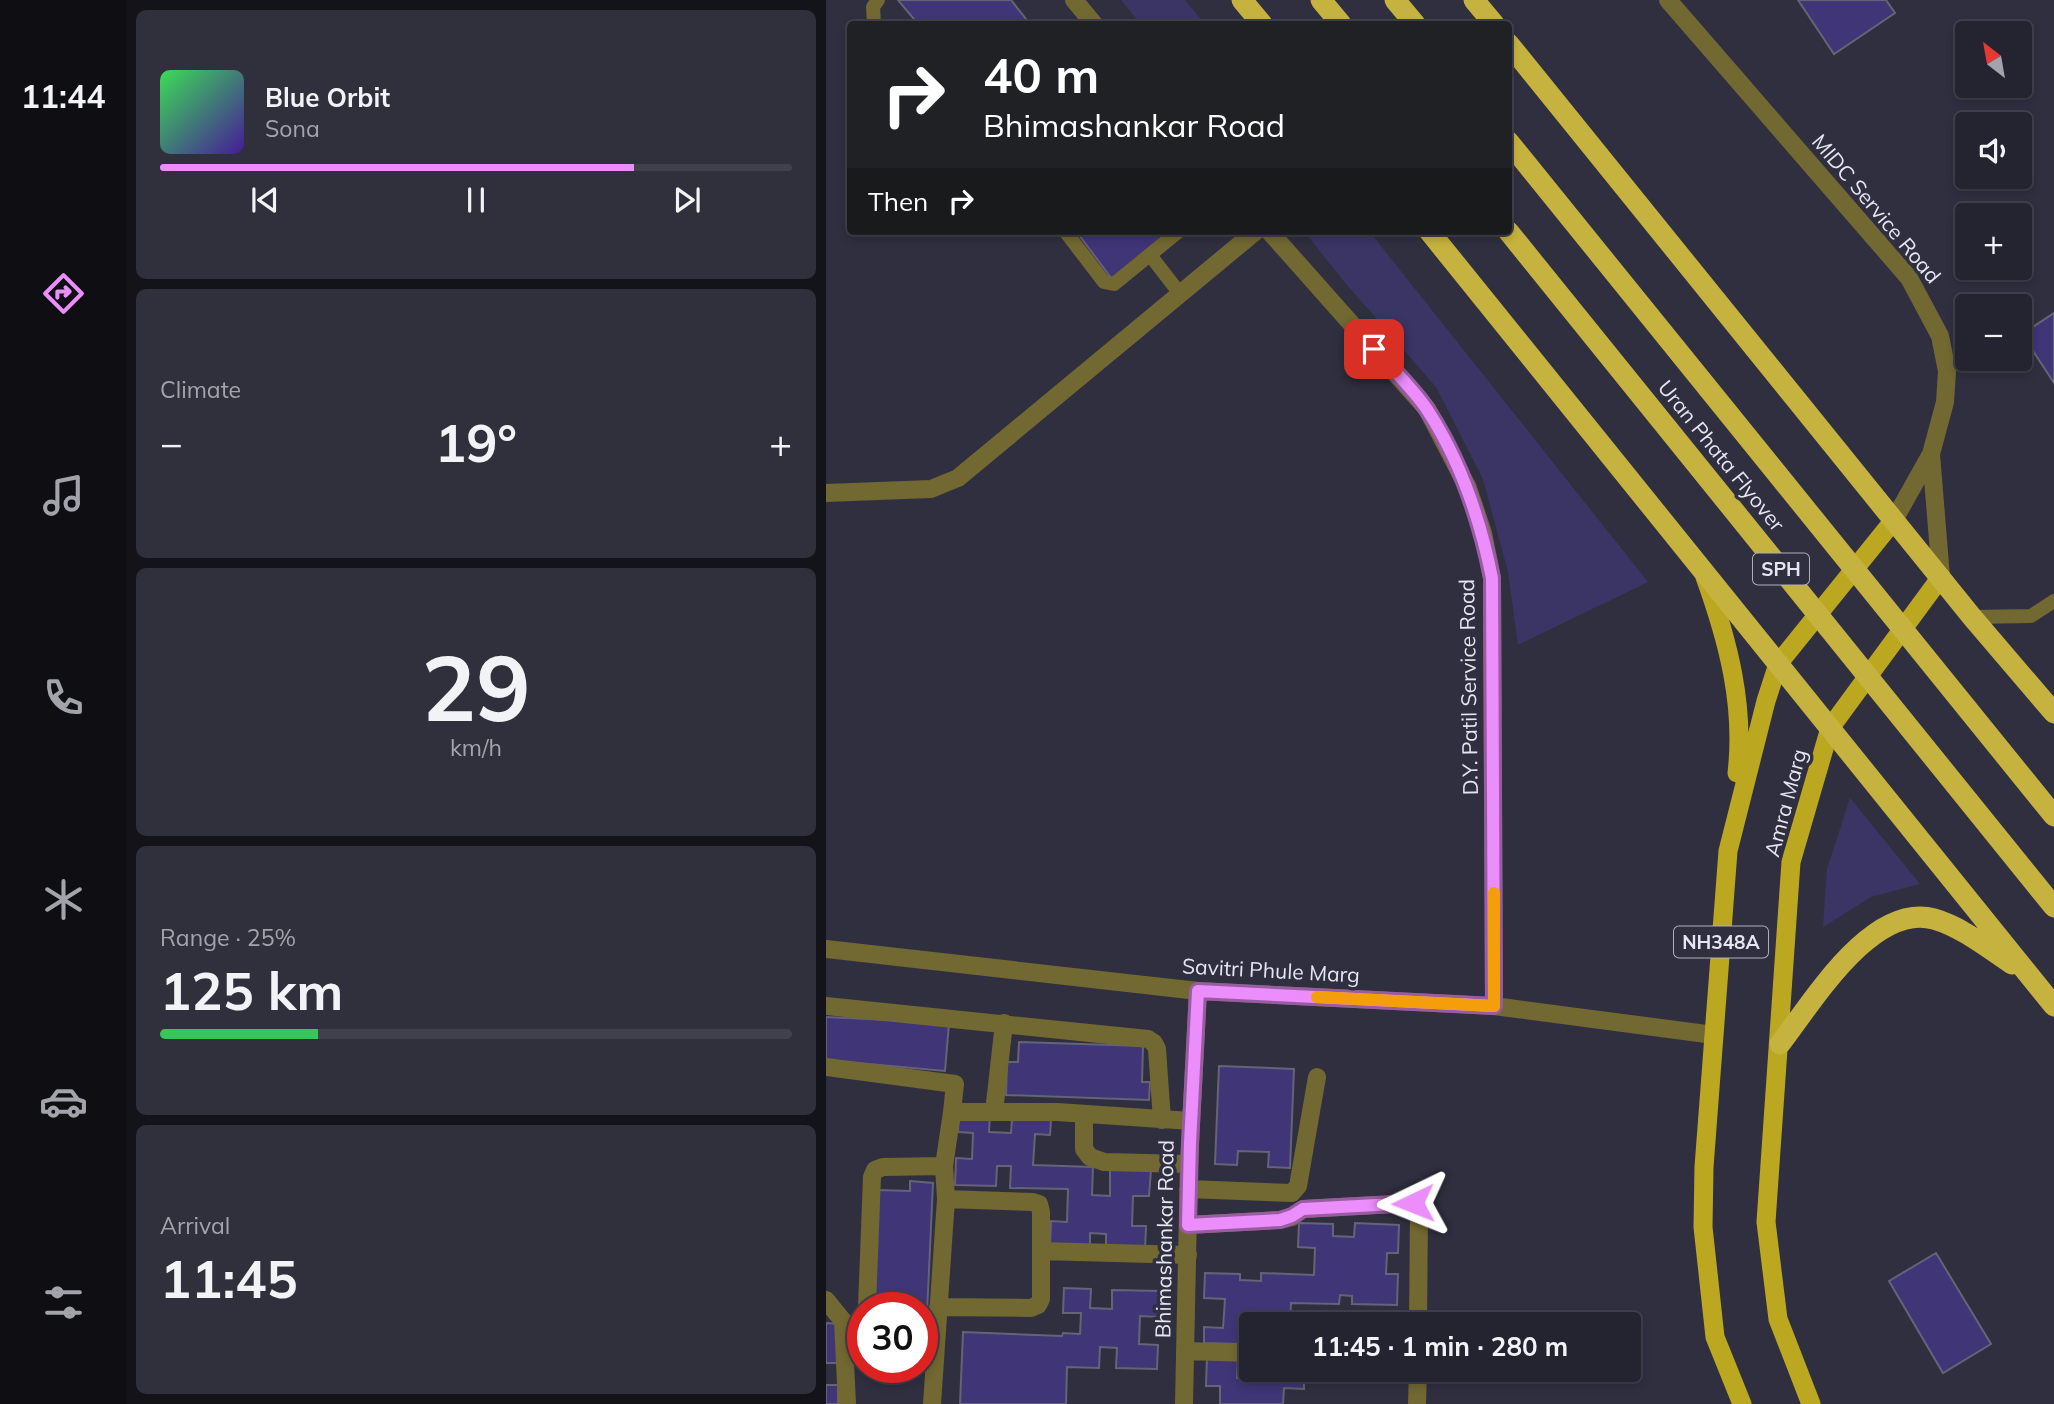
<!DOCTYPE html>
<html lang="en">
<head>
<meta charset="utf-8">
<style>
	body { margin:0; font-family:Mulish,sans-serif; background:#302f3c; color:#f1f3f6; height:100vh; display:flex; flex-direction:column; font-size:26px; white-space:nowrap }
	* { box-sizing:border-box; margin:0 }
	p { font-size:23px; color:#a3a4ab }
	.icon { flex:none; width:38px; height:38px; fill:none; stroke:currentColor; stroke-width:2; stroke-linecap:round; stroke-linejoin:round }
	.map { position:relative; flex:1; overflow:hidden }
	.panel { display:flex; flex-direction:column; gap:10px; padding:10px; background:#14131a; width:700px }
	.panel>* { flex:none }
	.guide { position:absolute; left:21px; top:21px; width:665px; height:214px; border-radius:7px; box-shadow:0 4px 10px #0003,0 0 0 2px #41404c; background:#202124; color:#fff; overflow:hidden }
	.needle { width:46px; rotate:329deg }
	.buttons { position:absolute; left:1129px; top:21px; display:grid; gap:14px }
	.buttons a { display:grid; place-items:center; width:77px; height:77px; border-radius:7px; background:#242330; box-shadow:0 4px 10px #0003,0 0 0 2px #41404c; font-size:35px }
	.speed { position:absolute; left:21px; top:1292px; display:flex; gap:14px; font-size:35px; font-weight:700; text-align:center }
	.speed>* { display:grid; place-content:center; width:91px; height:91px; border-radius:50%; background:#242330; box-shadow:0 4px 10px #0003,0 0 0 2px #41404c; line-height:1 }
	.speed .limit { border:10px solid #d22; background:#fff; color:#111 }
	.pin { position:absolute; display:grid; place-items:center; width:60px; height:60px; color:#fff; margin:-30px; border-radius:14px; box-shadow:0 4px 10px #0006 }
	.me { position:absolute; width:77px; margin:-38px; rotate:268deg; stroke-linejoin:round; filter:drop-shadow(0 0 5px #0008) }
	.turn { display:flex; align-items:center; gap:24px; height:147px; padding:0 21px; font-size:32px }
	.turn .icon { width:91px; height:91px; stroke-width:2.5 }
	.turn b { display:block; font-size:49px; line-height:60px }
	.then { display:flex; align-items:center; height:66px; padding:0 21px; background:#0003; gap:14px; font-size:26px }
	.big { font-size:52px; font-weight:700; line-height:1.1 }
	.panel .widget { flex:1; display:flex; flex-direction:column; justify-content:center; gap:10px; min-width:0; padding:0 24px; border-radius:10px; background:#302f3c }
	.panel .dial { align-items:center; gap:0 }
	.dial b { font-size:91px; line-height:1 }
	.song { display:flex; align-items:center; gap:21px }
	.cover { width:84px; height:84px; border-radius:10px; background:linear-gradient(135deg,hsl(130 70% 55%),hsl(260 70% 35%)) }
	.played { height:7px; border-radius:4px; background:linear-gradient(90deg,#eb8dfb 75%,#41404c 75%) }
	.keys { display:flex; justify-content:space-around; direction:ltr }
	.heat { display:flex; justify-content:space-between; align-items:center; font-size:38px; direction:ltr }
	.charge { height:10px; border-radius:5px; background:linear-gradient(90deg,#34c759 25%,#41404c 0) }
	.trip { position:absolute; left:413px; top:1312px; width:402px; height:70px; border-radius:7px; background:#242330; box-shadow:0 4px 10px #0003,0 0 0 2px #41404c; font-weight:700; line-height:70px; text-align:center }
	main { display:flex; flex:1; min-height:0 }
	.menu { display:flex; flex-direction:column; width:126px; justify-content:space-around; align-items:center; background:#0e0e13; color:#a3a4ab }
	.menu .icon { width:49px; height:49px }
	.menu .selected { color:#eb8dfb }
	.menu b { font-size:32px; color:#f1f3f6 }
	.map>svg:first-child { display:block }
	.green { fill:#3b3566 }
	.building { fill:#3f3577; stroke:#646377; stroke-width:2 }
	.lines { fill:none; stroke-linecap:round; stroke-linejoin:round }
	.service { stroke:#726831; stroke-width:14 }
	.minor { stroke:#726831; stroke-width:18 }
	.tertiary { stroke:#726831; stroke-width:18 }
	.trunk { stroke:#bca820; stroke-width:19 }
	.motorway { stroke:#c6b23e; stroke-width:21 }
	.motorway-bridge { stroke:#c6b23e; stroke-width:21 }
	.route-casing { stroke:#995ca3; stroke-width:18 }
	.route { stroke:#eb8dfb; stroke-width:12 }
	.slow { stroke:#f59e0b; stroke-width:12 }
	.labels { text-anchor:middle; stroke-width:7; stroke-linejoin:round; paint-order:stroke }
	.shield { fill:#302f40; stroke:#afafbc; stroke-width:2 }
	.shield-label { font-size:19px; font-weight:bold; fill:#e6e6f1 }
	.street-label { font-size:21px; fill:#e6e6f1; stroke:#302f40 }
</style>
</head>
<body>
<main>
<nav class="menu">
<b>11:44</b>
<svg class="icon selected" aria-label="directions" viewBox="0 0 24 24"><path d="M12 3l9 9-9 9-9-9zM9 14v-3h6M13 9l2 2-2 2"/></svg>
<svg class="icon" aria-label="music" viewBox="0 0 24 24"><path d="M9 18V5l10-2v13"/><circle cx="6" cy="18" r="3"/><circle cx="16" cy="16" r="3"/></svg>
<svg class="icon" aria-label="phone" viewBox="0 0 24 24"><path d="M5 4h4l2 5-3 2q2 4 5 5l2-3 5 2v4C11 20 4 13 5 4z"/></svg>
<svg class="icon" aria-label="climate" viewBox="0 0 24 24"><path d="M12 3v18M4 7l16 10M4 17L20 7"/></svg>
<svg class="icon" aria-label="car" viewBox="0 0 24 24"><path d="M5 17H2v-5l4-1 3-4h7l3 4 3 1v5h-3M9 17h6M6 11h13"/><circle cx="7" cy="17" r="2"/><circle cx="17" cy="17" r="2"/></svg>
<svg class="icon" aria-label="filters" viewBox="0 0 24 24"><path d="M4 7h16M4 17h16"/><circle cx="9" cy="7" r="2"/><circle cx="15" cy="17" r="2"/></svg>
</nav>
<section class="panel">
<div class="widget">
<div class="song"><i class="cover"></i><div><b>Blue Orbit</b><p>Sona</p></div></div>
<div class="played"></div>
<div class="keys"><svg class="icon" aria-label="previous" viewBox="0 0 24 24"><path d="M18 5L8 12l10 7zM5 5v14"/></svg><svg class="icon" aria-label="pause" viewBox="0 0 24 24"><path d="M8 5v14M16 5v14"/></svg><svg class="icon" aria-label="next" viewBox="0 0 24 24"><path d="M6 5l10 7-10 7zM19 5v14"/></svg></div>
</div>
<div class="widget"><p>Climate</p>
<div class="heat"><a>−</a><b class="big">19°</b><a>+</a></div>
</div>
<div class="widget dial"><b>29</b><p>km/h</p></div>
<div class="widget"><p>Range · 25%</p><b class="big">125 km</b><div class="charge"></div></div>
<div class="widget"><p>Arrival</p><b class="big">11:45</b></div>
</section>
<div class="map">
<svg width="1228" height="1404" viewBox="0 0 1228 1404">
	<rect width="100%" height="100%" fill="#302f40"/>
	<path class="green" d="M295,0h64l20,24h-64z
		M478,231h65l279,351 -130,63 -10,-73 -25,-93 -47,-92 -94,-108z
		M1024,798l70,86 -49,13 -48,30 4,-58z"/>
	<path class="building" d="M72,0h113l19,24h-112z
		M972,0h88l9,13 -61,41z
		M250,231h94l-58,48z
		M1228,313v70l-32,-49z
		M0,1017l123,6 -4,48 -119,-11z
		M193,1042l124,4 -1,36h8l-1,18 -143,-5 1,-33h11z
		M393,1066l75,3 -4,99 -22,-1 1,-15 -31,-1 -1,14 -22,-1z
		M133,1114h31l-1,18 22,1 1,-14 39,1 -1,15 -15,-1 -2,31 60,2 -1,28 18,1v-28l41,2 -2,26h-16l-1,30h14l-1,24 -39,-2v-14l-16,-1v14l-40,-1 1,-25 16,1 1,-33 -58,-1 1,-22h-14l-1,20 -41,-1 1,-27 16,1 1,-26 -15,-1z
		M84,1181l23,2 -7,152 -4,1v-29h-50l5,-117 33,1z
		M473,1223l34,1v12l21,1 1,-14 44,2 -1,28h-11l-1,21h12l-1,31 -45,-1v-8l-12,-1 -1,9 -48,-1 -1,22h-39v6l-8,-1 -1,14 -38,-1v-16l19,1 2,-29 -21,-1 1,-25 35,1v6l21,1v-8l53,2 1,-27 -17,-1z
		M1110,1253l55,91 -48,29 -54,-92z
		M238,1288l27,1 -1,19 22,1v-19l48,1 -1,26 -19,-1 -1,28 19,1 -1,24 -41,-1 1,-20 -17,-1 -1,21 -32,-1 -1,37h-106l3,-72 99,4 1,-3 17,1 1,-21h-18z
		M0,1323l13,1v39h-13z
		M381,1356l31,1 -1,21 20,1v-9h47v19l-20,-1 -1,16h-63v-18h-14z
		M0,1385h12v19h-12z"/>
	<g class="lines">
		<path class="service" d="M48,24l-1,-17 5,-7
			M239,231l39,51 10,2 65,-53
			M324,255l31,40
			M1146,617l59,-1 23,-15"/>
		<path class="minor" d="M0,493l105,-4 27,-11 298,-247
			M0,1006l322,33 6,4 3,6 5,71
			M0,1067l129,17 -3,28
			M168,1112l10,-89
			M258,1114v35l6,8 14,5 85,2
			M118,1166l8,-54h105l134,9
			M362,1189l104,4 6,-7 19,-109
			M362,1225l92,-5 12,-3 11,-8 110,-6 6,6 -1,116
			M215,1251l147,4
			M0,1300l17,21 4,83
			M41,1307l5,-130 3,-7 8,-3 61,-1 2,33
			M360,1351l65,2
			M106,1404l14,-205 87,3 6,2 2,8v87l-3,6 -7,3 -93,-1
			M358,1404l5,-240 9,-173
			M591,1404l1,-34"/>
		<path class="tertiary" d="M248,0l20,24
			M842,0l241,278 31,58 7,35 -2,31 -14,52 -37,66
			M443,231l158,178 41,79 15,45 9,45 2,428
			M1105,454l10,123
			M0,949l372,42 296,15 220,29"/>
		<path class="trunk" d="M879,577c23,64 40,128 32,196
			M916,1404l-27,-67 -12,-110 1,-60 24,-316 38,-150 12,-37 116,-144
			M985,1404l-33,-85 -12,-97 25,-360 39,-134 111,-151"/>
		<path class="motorway" d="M416,0l20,24
			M495,0l20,24
			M569,0l20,24
			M648,0l20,24
			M682,43l464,574 82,96
			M603,231l625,775
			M954,1044c32,-41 92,-142 154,-125 28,8 54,29 78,45"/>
		<path class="motorway-bridge" d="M682,141l546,675
			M682,231l546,676"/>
	</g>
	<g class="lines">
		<g class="route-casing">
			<path id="route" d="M548,349c18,20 40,40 54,62 33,51 52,107 64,167l2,428 -296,-15 -8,152 -2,82 92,-5 12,-4 11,-7 110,-6"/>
		</g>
		<use href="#route" class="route"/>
		<path class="slow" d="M491,997l177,9v-113"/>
	</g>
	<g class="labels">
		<g class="shield">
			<rect x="927" y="553.5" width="56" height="31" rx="5"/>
			<rect x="848" y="926.5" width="94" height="31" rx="5"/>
		</g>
		<g class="shield-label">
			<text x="955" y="576">SPH</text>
			<text x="895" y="949">NH348A</text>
		</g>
		<g class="street-label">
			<text transform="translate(1050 209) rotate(50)" y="7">MIDC Service Road</text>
			<text transform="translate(895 456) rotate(51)" y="7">Uran Phata Flyover</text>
			<text transform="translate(643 687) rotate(-91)" y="7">D.Y. Patil Service Road</text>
			<text transform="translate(960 803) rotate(-75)" y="7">Amra Marg</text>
			<text transform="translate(445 971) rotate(3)" y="7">Savitri Phule Marg</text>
			<text transform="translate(339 1239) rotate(-89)" y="7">Bhimashankar Road</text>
		</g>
	</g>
</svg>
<div class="buttons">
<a><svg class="needle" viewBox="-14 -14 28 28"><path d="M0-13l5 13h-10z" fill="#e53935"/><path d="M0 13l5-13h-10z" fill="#a3a4ab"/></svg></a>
<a><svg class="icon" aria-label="sound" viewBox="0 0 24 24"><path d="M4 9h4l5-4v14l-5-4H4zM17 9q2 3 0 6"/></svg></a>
<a>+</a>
<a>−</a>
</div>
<div class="speed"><div class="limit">30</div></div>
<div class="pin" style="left:548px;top:349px;background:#d93025"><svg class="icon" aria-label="arrive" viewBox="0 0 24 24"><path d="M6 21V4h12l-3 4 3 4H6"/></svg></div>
<svg class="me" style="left:587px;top:1203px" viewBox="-20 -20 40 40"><path d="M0-17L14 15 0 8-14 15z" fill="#eb8dfb" stroke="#fff" stroke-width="4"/></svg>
<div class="trip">11:45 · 1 min · 280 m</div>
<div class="guide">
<div class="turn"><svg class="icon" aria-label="right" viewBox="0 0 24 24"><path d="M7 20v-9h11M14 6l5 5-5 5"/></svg><div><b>40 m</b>Bhimashankar Road</div></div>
<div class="then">Then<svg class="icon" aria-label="right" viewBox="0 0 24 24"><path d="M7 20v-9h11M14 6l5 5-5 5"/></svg></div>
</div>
</div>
</main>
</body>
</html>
